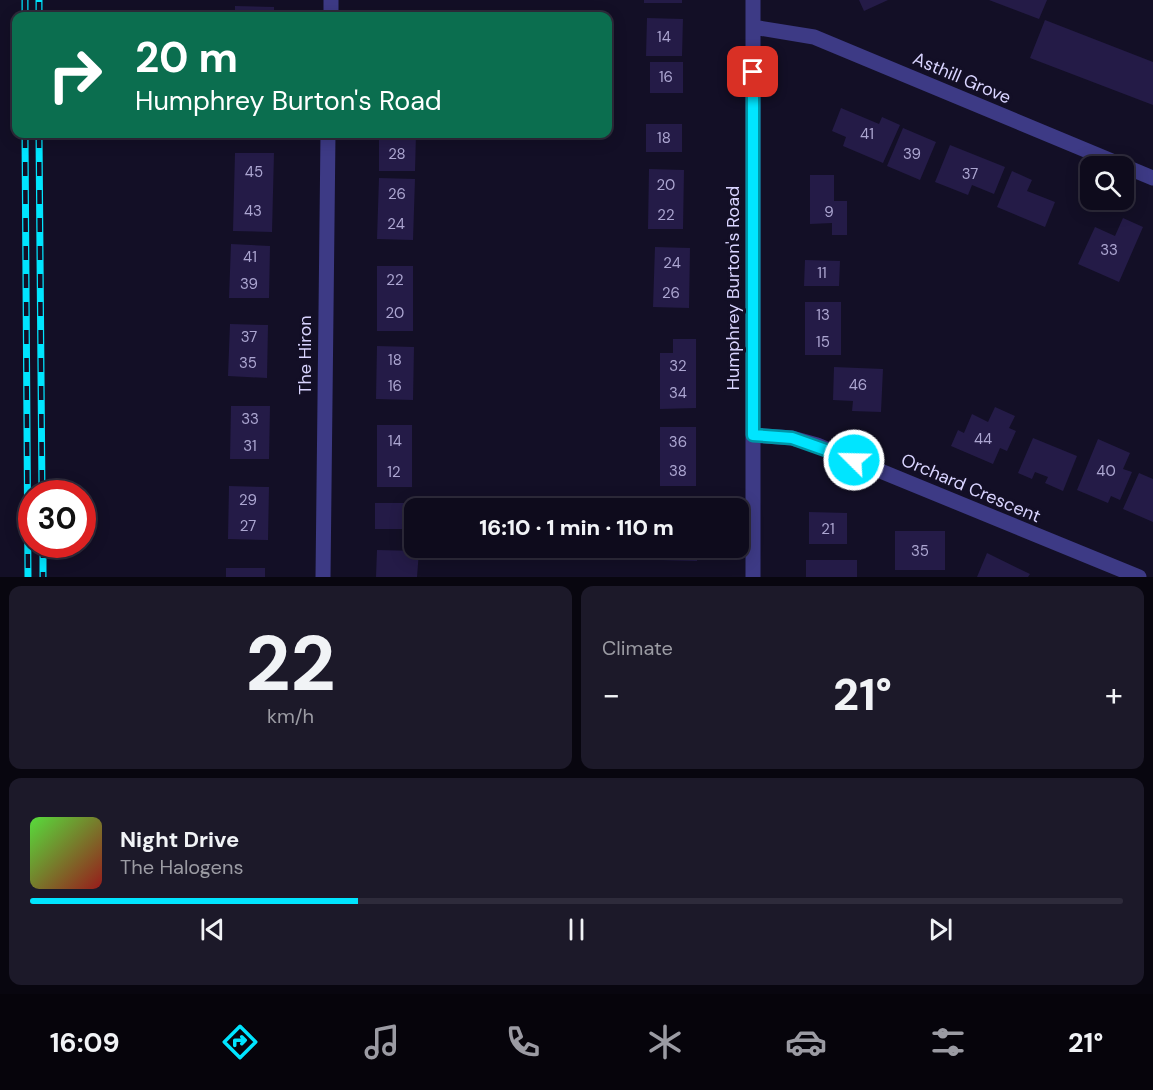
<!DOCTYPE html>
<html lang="en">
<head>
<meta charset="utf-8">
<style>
	body { margin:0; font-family:"DM Sans",sans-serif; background:#1c1929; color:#f1f3f6; height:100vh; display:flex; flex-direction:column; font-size:22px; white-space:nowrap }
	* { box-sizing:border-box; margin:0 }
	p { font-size:20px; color:#9b9ba3 }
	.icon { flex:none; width:33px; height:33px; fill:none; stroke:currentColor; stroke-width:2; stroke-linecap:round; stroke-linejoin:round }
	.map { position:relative; height:577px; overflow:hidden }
	.side { display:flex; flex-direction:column; gap:9px; padding:9px; background:#08060f; flex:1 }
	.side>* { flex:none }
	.top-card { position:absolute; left:12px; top:12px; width:600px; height:126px; border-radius:12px; box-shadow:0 3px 15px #0003,0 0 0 2px #2e2b3b; background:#0b6e4f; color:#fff; overflow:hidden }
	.controls { position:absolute; left:1080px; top:156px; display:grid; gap:12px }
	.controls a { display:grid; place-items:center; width:54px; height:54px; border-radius:12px; background:#0e0b1c; box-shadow:0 3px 15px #0003,0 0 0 2px #2e2b3b; font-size:30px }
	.speed { position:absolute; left:18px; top:480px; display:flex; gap:12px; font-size:30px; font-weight:700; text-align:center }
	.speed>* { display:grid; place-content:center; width:78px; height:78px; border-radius:50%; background:#0e0b1c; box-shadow:0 3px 15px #0003,0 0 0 2px #2e2b3b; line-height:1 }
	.speed .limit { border:9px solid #d22; background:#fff; color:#111 }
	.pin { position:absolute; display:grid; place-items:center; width:51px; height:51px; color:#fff; margin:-26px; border-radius:12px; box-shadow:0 3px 9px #0006 }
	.me { position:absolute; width:66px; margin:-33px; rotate:293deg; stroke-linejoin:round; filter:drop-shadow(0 0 4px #0008) }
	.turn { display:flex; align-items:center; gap:21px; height:126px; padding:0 24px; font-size:27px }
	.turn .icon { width:78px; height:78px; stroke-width:2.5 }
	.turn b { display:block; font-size:42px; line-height:51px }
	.big { font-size:45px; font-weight:800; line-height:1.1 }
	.side .card { flex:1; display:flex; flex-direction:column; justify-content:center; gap:9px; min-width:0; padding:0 21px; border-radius:12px; background:#1c1929 }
	.side .dial { align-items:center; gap:0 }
	.dial b { font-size:78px; line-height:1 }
	.song { display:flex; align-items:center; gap:18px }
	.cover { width:72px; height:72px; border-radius:9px; background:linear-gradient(135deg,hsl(110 70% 55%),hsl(0 70% 35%)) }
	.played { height:6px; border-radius:3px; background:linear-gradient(90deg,#00e5ff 30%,#2e2b3b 30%) }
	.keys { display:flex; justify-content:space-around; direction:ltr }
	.heat { display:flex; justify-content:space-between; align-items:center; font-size:33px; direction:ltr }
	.side .tiles { flex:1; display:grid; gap:9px; grid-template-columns:1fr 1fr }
	.card:last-child { grid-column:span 2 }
	.trip { position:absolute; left:404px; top:498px; width:345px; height:60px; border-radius:12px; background:#0e0b1c; box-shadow:0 3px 15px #0003,0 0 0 2px #2e2b3b; font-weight:800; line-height:60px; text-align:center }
	.tabs { display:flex; height:96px; justify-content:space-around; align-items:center; background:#06040b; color:#9b9ba3 }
	.tabs .icon { width:42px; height:42px }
	.tabs .current { color:#00e5ff }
	.tabs b { font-size:27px; color:#f1f3f6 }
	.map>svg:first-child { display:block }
	.building { fill:#241b47 }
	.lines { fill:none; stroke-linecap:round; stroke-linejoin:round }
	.street { stroke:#3d3a85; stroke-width:15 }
	.rail-casing { stroke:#00e5ff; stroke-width:7 }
	.rail { stroke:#130f26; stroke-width:4.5; stroke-dasharray:14; stroke-linecap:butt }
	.route-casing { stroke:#0095a6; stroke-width:15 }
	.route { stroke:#00e5ff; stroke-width:10 }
	.labels { text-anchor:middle; stroke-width:6; stroke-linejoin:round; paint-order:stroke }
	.number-label { font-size:15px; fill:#aca6d1 }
	.street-label { font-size:18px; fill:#d9d4ff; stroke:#130f26 }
</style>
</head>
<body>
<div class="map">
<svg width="1153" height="577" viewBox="0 0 1153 577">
	<rect width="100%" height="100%" fill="#130f26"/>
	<path class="building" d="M644,0h38v3h-38z
		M859,0h29l-24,11z
		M989,0h58l-8,19z
		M235,6l39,1v9h-39z
		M647,18l36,1 -1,37h-36z
		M1045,20l108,42v43l-123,-47z
		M650,62h33v31h-33z
		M841,108l38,16 3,-7 18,8 -17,38 -40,-17 3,-9 -14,-6z
		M646,124h36v28h-36z
		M903,128l33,14 -16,38 -33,-14z
		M235,134h39v3l-39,-1z
		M379,134h37l-1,37h-36z
		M950,145l55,22 -11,27 -22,-9 -4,10 -33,-13z
		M235,153h39l-2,79 -39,-1z
		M649,169l35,1 -1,59h-35z
		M1012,171l20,9 -5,11 28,11 -10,25 -48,-20z
		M810,175h24v26h13v34h-15v-12l-22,1z
		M379,178l36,1 -2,61 -36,-1z
		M1123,218l20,9 -24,55 -41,-18 17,-37 20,9z
		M231,244l39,2 -1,52h-40z
		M655,247l35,1 -1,60 -36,-1z
		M805,260l35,1 -1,25h-35z
		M377,266h36v65h-36z
		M805,302h36v53h-36z
		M230,324l38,1 -1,53 -39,-2z
		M673,339h23v69l-36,1v-56h13z
		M377,346l37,1 -1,53 -37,-1z
		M834,367l49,2 -2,43 -29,-1 1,-10 -20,-1z
		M231,406h39l-1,53h-39z
		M995,407l20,9 -6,12 7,3 -9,20 -7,-3 -7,16 -42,-18 7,-16 6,3 8,-19 16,8z
		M377,425h35v62h-35z
		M660,427h36v59h-36z
		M1033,438l44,18 -14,35 -18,-8 3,-6 -13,-5 -3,7 -14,-6z
		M1098,439l32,14 -7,16 9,3 -12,28 -9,-4 -3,7 -31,-13z
		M1139,473l14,6v43l-30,-13z
		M229,486l40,1 -1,53 -40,-1z
		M661,502l36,1v5h-36z
		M375,503h36v26h-36z
		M809,512l38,1v31h-38z
		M895,531h50v39h-50z
		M660,548h37v13l-37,-1z
		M377,550l42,1 -2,26h-41z
		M987,553l43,21 -2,3h-51z
		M806,560h51v17h-51z
		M226,568h39v9h-39z"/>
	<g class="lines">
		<path class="street" d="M331,16v-16
			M753,27l61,10 339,141
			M753,435l39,3 25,7 322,132
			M323,577l5,-443
			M753,577v-577"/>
		<g class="rail-casing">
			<path id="rail" d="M25,0v16
				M39,16v-16
				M25,134l3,443
				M39,134l3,360
				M43,544v33"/>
		</g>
		<use href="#rail" class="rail"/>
	</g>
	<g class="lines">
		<g class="route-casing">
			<path id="route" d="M753,72v363l39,3 62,22"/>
		</g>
		<use href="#route" class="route"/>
	</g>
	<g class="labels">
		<g class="number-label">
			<text x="664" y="42">14</text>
			<text x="666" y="82">16</text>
			<text x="867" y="139">41</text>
			<text x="664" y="143">18</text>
			<text x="397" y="159">28</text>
			<text x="912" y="159">39</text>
			<text x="254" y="177">45</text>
			<text x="970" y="179">37</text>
			<text x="666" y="190">20</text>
			<text x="397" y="199">26</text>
			<text x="253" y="216">43</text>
			<text x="829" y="217">9</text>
			<text x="666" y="220">22</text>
			<text x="396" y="229">24</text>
			<text x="1109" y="255">33</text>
			<text x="250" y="262">41</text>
			<text x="672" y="268">24</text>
			<text x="822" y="278">11</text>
			<text x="395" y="285">22</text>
			<text x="249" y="289">39</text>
			<text x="671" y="298">26</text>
			<text x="395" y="318">20</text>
			<text x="823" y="320">13</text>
			<text x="249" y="342">37</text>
			<text x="823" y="347">15</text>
			<text x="395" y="365">18</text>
			<text x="248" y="368">35</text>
			<text x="678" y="371">32</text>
			<text x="858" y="390">46</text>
			<text x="395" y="391">16</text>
			<text x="678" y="398">34</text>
			<text x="250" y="424">33</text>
			<text x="983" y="444">44</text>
			<text x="395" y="446">14</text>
			<text x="678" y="447">36</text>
			<text x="250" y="451">31</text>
			<text x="678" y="476">38</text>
			<text x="1106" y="476">40</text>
			<text x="394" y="477">12</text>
			<text x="248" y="505">29</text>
			<text x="248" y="531">27</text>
			<text x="828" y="534">21</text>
			<text x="920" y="556">35</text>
		</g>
		<g class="street-label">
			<text transform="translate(962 78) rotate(23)" y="6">Asthill Grove</text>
			<text transform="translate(733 288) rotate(-90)" y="6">Humphrey Burton's Road</text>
			<text transform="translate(305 355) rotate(-90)" y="6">The Hiron</text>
			<text transform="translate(971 488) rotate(23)" y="6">Orchard Crescent</text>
		</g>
	</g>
</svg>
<div class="controls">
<a><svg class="icon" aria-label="search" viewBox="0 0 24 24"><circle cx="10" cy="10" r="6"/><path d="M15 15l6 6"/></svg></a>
</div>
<div class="speed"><div class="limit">30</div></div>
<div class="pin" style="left:753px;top:72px;background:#d93025"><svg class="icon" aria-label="arrive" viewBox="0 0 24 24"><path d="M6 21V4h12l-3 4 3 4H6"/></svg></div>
<svg class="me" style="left:854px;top:460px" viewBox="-20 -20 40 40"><circle r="17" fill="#00e5ff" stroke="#fff" stroke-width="3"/><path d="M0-11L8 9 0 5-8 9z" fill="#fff"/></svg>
<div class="trip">16:10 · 1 min · 110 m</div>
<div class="top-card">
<div class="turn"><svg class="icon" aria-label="right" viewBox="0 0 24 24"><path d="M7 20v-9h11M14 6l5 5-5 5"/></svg><div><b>20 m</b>Humphrey Burton's Road</div></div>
</div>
</div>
<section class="side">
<div class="tiles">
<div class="card dial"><b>22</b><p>km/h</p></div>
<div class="card"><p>Climate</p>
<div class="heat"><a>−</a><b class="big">21°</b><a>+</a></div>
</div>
<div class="card">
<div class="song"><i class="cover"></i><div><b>Night Drive</b><p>The Halogens</p></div></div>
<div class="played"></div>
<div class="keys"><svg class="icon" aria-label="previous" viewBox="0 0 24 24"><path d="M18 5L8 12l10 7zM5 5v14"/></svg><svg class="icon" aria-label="pause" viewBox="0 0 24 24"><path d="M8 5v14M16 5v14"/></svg><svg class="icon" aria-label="next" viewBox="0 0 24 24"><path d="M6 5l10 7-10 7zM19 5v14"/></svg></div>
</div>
</div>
</section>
<nav class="tabs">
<b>16:09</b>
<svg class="icon current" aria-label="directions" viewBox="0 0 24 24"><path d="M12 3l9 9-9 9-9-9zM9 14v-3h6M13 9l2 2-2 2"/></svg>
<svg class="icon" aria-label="music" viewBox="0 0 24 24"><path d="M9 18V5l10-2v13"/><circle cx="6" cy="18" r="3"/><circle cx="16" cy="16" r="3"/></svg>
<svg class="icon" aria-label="phone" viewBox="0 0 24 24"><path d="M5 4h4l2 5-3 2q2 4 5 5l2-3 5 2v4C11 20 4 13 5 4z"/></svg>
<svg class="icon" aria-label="climate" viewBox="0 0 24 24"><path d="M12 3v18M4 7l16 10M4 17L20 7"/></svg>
<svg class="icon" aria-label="car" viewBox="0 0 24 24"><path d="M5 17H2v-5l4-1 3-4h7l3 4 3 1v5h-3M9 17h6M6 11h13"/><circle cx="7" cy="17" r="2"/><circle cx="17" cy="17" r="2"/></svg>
<svg class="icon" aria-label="filters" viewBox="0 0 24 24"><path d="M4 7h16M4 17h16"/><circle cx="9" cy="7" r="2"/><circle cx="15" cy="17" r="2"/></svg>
<b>21°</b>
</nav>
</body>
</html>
